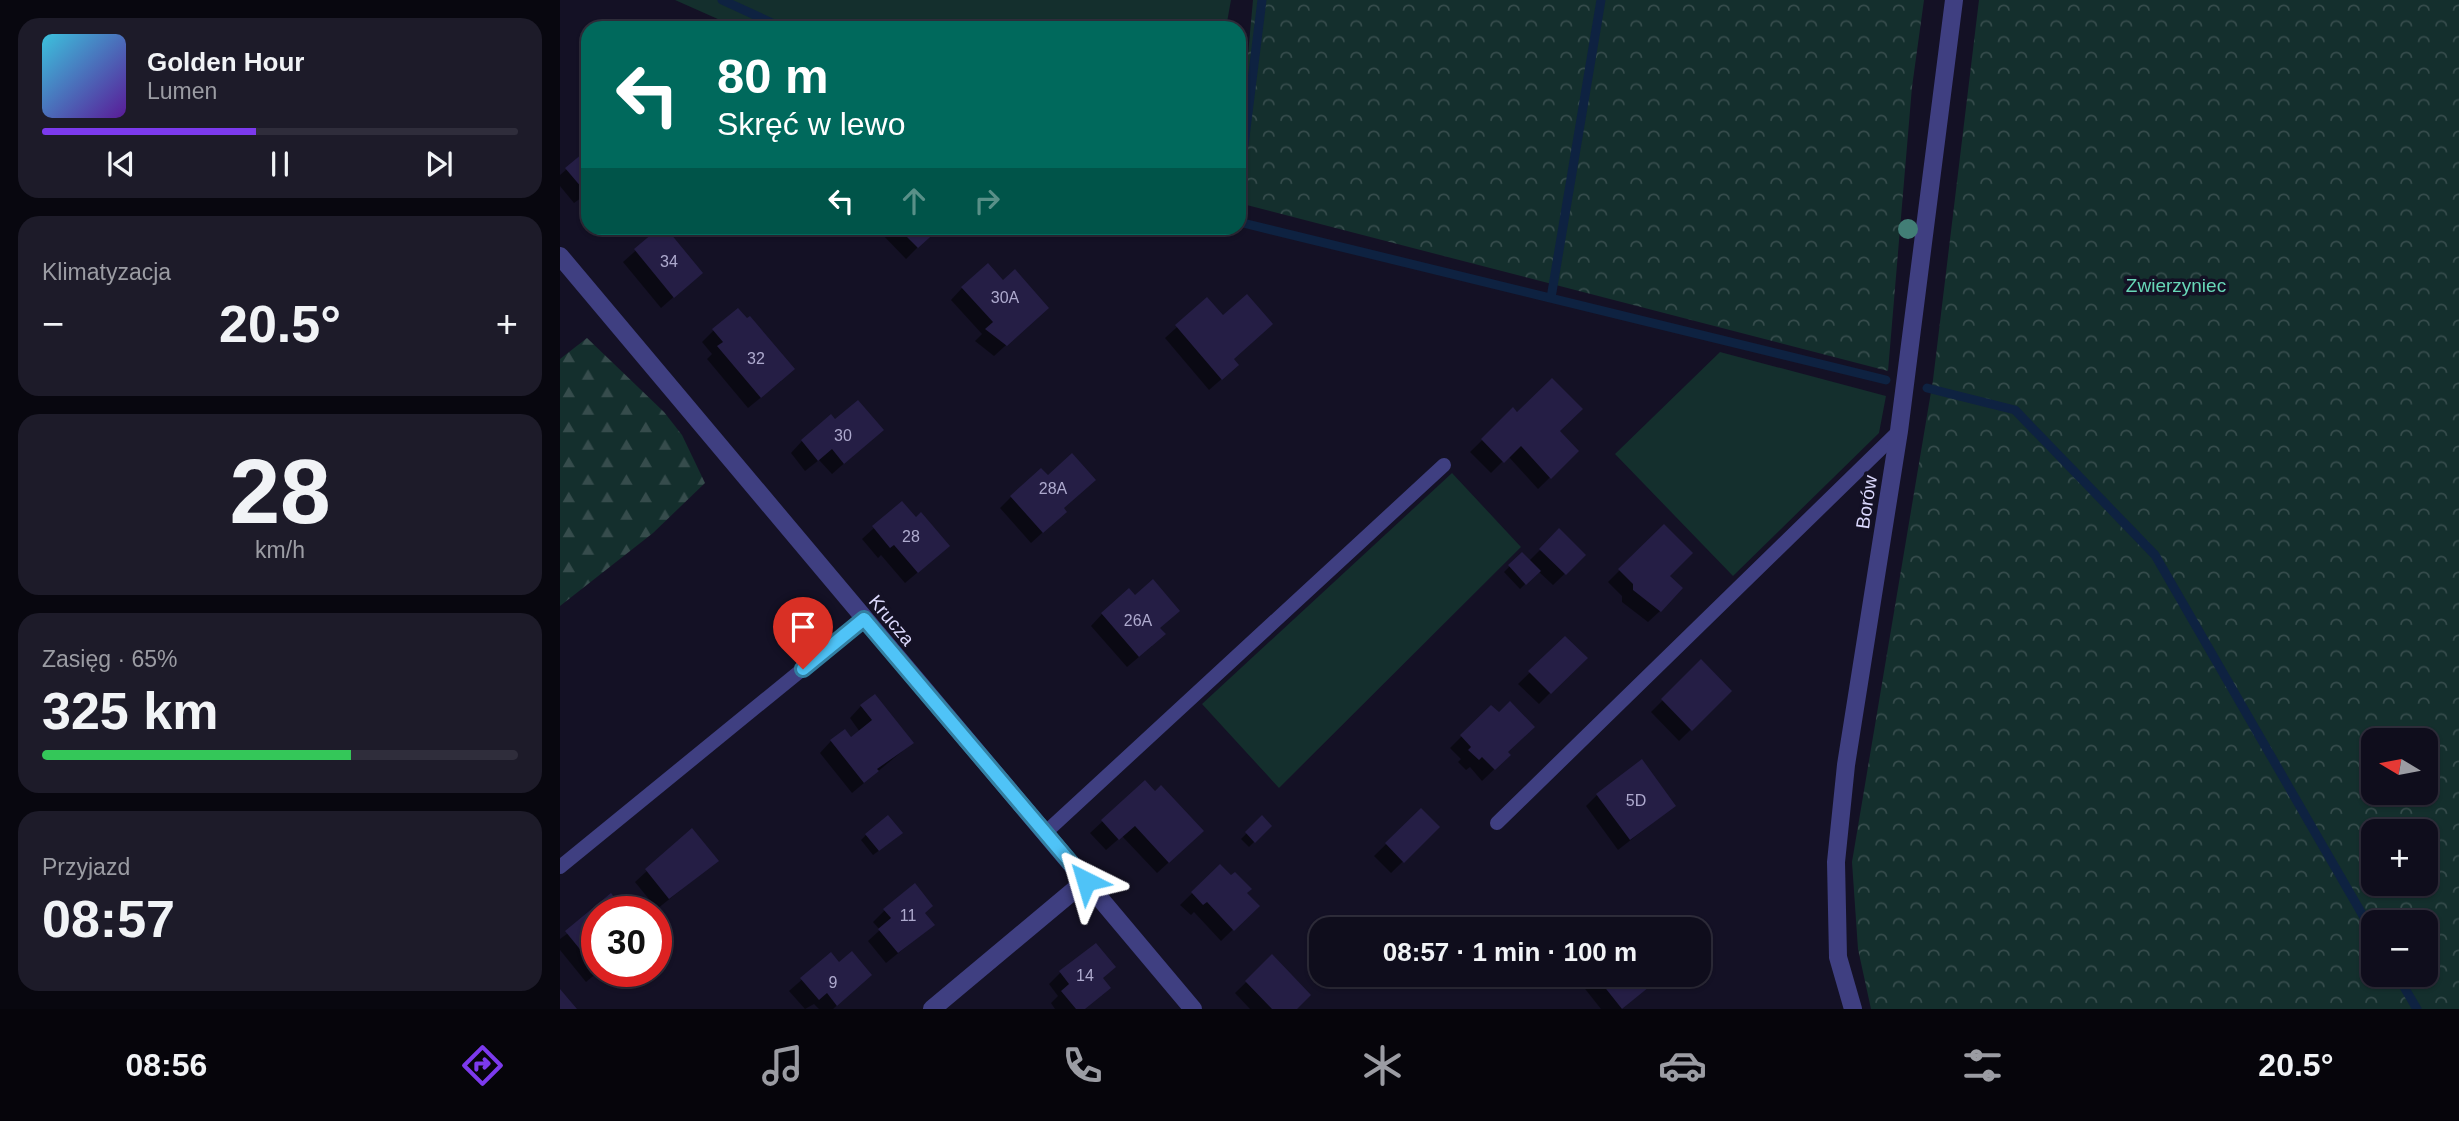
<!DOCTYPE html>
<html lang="pl">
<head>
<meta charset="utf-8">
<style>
	body { margin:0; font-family:Arial,sans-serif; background:#1d1b29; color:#f1f3f6; height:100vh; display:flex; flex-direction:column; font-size:26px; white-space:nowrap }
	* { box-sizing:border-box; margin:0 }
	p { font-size:23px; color:#9b9ca3 }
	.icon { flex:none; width:38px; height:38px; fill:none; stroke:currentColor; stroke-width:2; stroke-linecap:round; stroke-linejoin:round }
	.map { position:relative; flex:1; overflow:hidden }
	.side { display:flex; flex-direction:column; gap:18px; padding:18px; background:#08070f; width:560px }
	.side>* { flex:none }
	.banner { position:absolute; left:21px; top:21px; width:665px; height:214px; border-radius:21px; box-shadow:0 2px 5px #0004,0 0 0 2px #2f2d3b; background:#00695c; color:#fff; overflow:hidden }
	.needle { width:46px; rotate:280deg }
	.controls { position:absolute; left:1801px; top:728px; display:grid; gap:14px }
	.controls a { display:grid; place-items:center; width:77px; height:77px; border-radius:14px; background:#0f0d1c; box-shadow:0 2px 5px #0004,0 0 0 2px #2f2d3b; font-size:35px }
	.speed { position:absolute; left:21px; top:896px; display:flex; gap:14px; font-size:35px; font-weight:700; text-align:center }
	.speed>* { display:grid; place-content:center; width:91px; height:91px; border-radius:50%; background:#0f0d1c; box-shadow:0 2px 5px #0004,0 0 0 2px #2f2d3b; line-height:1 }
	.speed .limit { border:10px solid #d22; background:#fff; color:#111 }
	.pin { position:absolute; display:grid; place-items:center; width:60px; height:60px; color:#fff; margin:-72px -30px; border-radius:50% 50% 50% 0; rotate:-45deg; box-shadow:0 0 7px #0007 }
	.pin .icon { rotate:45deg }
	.me { position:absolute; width:77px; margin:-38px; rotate:320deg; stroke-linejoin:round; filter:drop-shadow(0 0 5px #0008) }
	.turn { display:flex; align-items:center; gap:24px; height:147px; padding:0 21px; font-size:32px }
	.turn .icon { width:91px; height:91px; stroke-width:2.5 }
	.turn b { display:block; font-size:49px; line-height:60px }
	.lanes { display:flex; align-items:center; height:66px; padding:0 21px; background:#0003; justify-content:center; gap:35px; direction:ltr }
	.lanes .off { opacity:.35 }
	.big { font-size:52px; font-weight:700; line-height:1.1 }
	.side .tile { flex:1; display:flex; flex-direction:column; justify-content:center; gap:10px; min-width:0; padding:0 24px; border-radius:21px; background:#1d1b29 }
	.side .dial { align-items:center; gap:0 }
	.dial b { font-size:91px; line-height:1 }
	.song { display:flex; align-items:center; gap:21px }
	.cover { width:84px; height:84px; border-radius:10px; background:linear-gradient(135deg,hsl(190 70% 55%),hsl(270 70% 35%)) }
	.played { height:7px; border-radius:4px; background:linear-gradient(90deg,#7c3aed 45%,#2f2d3b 45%) }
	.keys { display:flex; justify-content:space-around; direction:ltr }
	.heat { display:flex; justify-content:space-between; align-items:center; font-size:38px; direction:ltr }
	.charge { height:10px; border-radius:5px; background:linear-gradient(90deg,#34c759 65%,#2f2d3b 0) }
	.trip { position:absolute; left:749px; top:917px; width:402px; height:70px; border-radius:21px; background:#0f0d1c; box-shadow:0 2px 5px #0004,0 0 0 2px #2f2d3b; font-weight:700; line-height:70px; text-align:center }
	.dock { display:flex; height:112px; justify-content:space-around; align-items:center; background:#06050b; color:#9b9ca3 }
	.dock .icon { width:49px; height:49px }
	.dock .current { color:#7c3aed }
	.dock b { font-size:32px; color:#f1f3f6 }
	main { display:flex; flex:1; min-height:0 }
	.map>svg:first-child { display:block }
	.grass { fill:#142f2d }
	.forest { fill:url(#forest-firs) }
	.park { fill:url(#park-crowns); fill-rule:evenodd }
	.shadow { fill:#0007 }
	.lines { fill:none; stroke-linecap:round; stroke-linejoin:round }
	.stream { stroke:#0e2241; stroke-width:9 }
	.building { fill:#251e45 }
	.lane { stroke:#3f3f81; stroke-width:14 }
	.street { stroke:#3f3f81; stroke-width:18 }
	.tree { fill:#427e76 }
	.route-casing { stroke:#337fa1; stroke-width:18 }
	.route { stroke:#4fc3f7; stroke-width:12 }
	.labels { text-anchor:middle; stroke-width:7; stroke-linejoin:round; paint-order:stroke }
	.number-label { font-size:16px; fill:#aeaace }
	.park-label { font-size:19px; fill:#68d8b8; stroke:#141125 }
	.street-label { font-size:19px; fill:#dbd8fc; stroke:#141125 }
</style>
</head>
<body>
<main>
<section class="side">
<div class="tile">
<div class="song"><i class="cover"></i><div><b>Golden Hour</b><p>Lumen</p></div></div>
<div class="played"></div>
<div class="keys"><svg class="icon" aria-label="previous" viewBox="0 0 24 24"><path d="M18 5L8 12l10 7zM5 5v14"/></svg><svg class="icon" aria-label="pause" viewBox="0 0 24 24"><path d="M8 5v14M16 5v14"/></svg><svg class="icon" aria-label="next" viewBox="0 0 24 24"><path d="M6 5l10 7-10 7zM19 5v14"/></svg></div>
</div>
<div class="tile"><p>Klimatyzacja</p>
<div class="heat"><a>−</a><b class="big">20.5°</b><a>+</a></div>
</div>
<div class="tile dial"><b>28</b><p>km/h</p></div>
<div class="tile"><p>Zasięg · 65%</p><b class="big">325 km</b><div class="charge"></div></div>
<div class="tile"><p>Przyjazd</p><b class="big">08:57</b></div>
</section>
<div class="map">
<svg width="1899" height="1009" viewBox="0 0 1899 1009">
	<defs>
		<pattern id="forest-firs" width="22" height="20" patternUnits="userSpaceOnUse" patternTransform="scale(1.75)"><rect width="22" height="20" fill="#142f2d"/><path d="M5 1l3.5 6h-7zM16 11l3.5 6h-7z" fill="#364c4c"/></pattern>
		<pattern id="park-crowns" width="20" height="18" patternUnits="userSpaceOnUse" patternTransform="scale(1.75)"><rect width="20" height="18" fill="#142f2d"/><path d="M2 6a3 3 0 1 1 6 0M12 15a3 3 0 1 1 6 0" fill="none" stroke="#364c4c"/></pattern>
	</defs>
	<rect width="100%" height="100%" fill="#141125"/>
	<path class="grass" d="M115,0h556l-5,28h-488z
		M1160,352l166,44 -7,37 -146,143 -118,-122z
		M892,473l69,74 -242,241 -77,-84z"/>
	<path class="forest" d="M27,338l77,74 18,23 23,48 -52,50 -93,73v-247z"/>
	<path class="park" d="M693,0h671l-12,87 -24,284 -649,-168v-49z
		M1419,0h480v1009h-588l-13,-60 -6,-87 81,-482zM1813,740h53v53h-53zM1813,831h53v53h-53zM1813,922h53v53h-53z"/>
	<path class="shadow" d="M28,151v42l-14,10 -14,-17v-11z
		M101,228l40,45 -40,35 -38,-46z
		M324,228h53l-31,31 -26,-27z
		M402,288l73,31 -41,37 -19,-15 7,-7 -31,-34z
		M647,300l25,60 -7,16 -16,14 -44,-52z
		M154,330l67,51 -33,27 -41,-49 5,-5 -10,-12z
		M953,410l45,21 19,20 -39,38 -30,-33 -17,17 -21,-21z
		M275,421l47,9 -50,44 -13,-14 -14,11 -14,-18 11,-12z
		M451,497l52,12 -10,14 -22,20 -31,-35z
		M1104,526l4,50 -8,35 -12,11 -26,-20v-6l-14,-14z
		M314,528l62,29 -31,26 -24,-28 -3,3 -16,-19z
		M999,531l25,24 -31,30 -15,-14 -18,18 -16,-17 18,-18 7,7z
		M542,614l50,32 -25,21 -36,-41z
		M1005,638l20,20 -46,46 -21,-20z
		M1141,662l29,29 -51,50 -28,-29z
		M301,706l51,37 -60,50 -32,-40 11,-12 20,-2 9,-7 -10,-14z
		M931,707l18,48 -27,26 -12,-14 -4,3 -8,-8 3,-3 -11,-11z
		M585,782l45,61 -33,30 -35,-37 -16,14 -16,-17z
		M1037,795l77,11 -56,44 -32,-44z
		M861,810l17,17 -47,46 -17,-17z
		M702,818l8,8 -21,21 -8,-8z
		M306,835l30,3 -23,17 -12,-15z
		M157,861l-60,48 -22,-27 12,-11z
		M660,866l37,40 -36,35 -27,-29 -3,3 -11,-10z
		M325,910l38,3 10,12 -47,38 -18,-22 12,-11 -7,-8z
		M37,912v59h29l-17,15 -11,-14 -12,10 -26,-32v-11z
		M270,955l28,31 -25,23h-14l-5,-5 -9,5 -16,-18z
		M712,957l23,52h-45l-15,-16z
		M500,973l42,6 -17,30h-30l-4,-6 7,-7 -9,-12z
		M1033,975h44l10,12 -25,22h-21l-19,-24z"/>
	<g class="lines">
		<path class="stream" d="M162,0l61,28
			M679,185l23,-185
			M679,222l647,158
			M991,298l50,-298
			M1367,388l88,22 140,145 218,378
			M1837,975l20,34"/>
	</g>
	<path class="building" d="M28,149v46l-23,-27z
		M99,228h7l37,45 -29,25 -40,-49z
		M338,228h42l-22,20z
		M428,263l15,17 12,-11 34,39 -42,38 -22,-17 8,-7 -32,-35z
		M687,294l26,30 -39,35 5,6 -17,15 -47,-55 32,-28 16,18z
		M178,308l9,10 3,-2 45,53 -34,29 -44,-52 6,-4 -11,-13z
		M992,378l31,31 -23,22 19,20 -28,28 -30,-33 -17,17 -23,-24 32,-32 4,5z
		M298,400l26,30 -40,34 -12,-15 -14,12 -17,-21 30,-26 4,5z
		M512,453l24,27 -32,28 3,4 -24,21 -33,-37 31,-28 7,7z
		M342,501l14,16 5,-5 29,34 -32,27 -24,-28 -4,3 -18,-22z
		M1104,524l29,29 -23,23 13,12 -22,24 -28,-22v-6l-15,-15z
		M999,528l27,27 -20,20 -27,-26z
		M962,552l19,19 -15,14 -18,-20z
		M593,579l27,32 -20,17 6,6 -27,23 -38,-44 28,-25 6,7z
		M1005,636l23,22 -37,36 -23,-23z
		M1141,659l31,32 -40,40 -31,-32z
		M315,694l39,49 -37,26 2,2 -15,12 -34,-43 15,-11 6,8 21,-17 -12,-15z
		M950,701l25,26 -27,25 3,3 -16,15 -13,-13 -3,3 -11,-10 3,-3 -11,-12 31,-30 8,7z
		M1082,759l34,47 -46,34 -34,-46z
		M585,780l10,11 6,-6 43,46 -35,32 -34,-37 -16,14 -18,-20z
		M861,808l19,19 -36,36 -19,-20z
		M328,815l15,18 -24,18 -14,-17z
		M702,815l10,11 -17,17 -10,-11z
		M132,828l27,33 -50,38 -24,-30z
		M660,864l11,11 4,-3 17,17 -5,4 13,13 -26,25 -27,-29 -4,3 -12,-13z
		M355,883l18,23 -8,7 10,12 -37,28 -20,-24 13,-11 -8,-9z
		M51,893l15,19h-29v58l-32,-39z
		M536,943l20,24 -13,11 8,10 -26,21h-9l-15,-18 8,-7 -10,-13z
		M292,951l20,24 -35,31 -10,-13 -8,7 -19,-22 31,-26 8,10z
		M712,954l39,41 -14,14h-25l-27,-28z
		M1035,975h44l10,12 -27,22z
		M0,989l17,20h-17z"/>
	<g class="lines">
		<path class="lane" d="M937,823l402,-392
			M485,833l399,-368
			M0,867l304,-248"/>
		<path class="street" d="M0,256l633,753
			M372,1009l153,-128
			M1293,1009l-15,-52 -2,-95 10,-97 53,-334 55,-431"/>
	</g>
	<circle class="tree" cx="1348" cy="229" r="10"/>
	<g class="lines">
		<g class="route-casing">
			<path id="route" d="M243,669l61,-50 222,262"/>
		</g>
		<use href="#route" class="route"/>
	</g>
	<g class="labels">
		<g class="number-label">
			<text x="109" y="267">34</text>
			<text x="445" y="303">30A</text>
			<text x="196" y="364">32</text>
			<text x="283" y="441">30</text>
			<text x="493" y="494">28A</text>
			<text x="351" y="542">28</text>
			<text x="578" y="626">26A</text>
			<text x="1076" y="806">5D</text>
			<text x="348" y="921">11</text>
			<text x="525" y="981">14</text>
			<text x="273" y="988">9</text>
		</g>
		<g class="park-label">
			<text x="1616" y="292">Zwierzyniec</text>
		</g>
		<g class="street-label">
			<text transform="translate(1306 502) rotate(-81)" y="7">Borów</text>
			<text transform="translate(332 620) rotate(50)" y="7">Krucza</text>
		</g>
	</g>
</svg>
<div class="controls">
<a><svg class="needle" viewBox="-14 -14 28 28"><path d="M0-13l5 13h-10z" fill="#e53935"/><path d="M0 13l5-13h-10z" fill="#9b9ca3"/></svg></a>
<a>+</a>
<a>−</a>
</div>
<div class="speed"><div class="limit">30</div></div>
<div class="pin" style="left:243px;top:669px;background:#d93025"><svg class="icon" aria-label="arrive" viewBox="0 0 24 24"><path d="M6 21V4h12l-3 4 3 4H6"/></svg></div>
<svg class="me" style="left:526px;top:881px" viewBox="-20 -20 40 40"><path d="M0-17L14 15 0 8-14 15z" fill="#4fc3f7" stroke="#fff" stroke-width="4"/></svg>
<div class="trip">08:57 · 1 min · 100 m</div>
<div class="banner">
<div class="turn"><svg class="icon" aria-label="left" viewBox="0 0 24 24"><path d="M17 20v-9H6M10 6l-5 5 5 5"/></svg><div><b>80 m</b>Skręć w lewo</div></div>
<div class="lanes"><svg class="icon" aria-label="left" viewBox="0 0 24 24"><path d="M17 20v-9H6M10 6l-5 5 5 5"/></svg><svg class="icon off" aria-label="ahead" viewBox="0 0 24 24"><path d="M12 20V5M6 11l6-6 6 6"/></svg><svg class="icon off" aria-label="right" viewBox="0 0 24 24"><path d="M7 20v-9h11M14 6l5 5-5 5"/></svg></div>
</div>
</div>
</main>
<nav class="dock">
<b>08:56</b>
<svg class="icon current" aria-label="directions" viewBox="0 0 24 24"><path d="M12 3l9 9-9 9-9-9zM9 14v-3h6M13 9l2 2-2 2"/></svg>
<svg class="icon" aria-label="music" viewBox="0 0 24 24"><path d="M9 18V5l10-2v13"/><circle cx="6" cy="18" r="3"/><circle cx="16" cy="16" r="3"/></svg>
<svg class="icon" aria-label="phone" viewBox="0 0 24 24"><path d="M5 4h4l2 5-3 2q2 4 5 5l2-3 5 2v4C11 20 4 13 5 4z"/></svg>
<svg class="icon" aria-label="climate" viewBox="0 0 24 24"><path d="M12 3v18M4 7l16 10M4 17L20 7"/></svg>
<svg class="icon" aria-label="car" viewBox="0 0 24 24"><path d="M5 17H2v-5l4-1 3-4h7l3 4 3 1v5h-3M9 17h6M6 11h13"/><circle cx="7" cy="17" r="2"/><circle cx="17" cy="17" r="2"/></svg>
<svg class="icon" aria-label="filters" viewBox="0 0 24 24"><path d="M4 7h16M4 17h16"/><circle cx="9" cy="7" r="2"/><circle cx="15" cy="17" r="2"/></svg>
<b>20.5°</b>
</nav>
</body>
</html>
